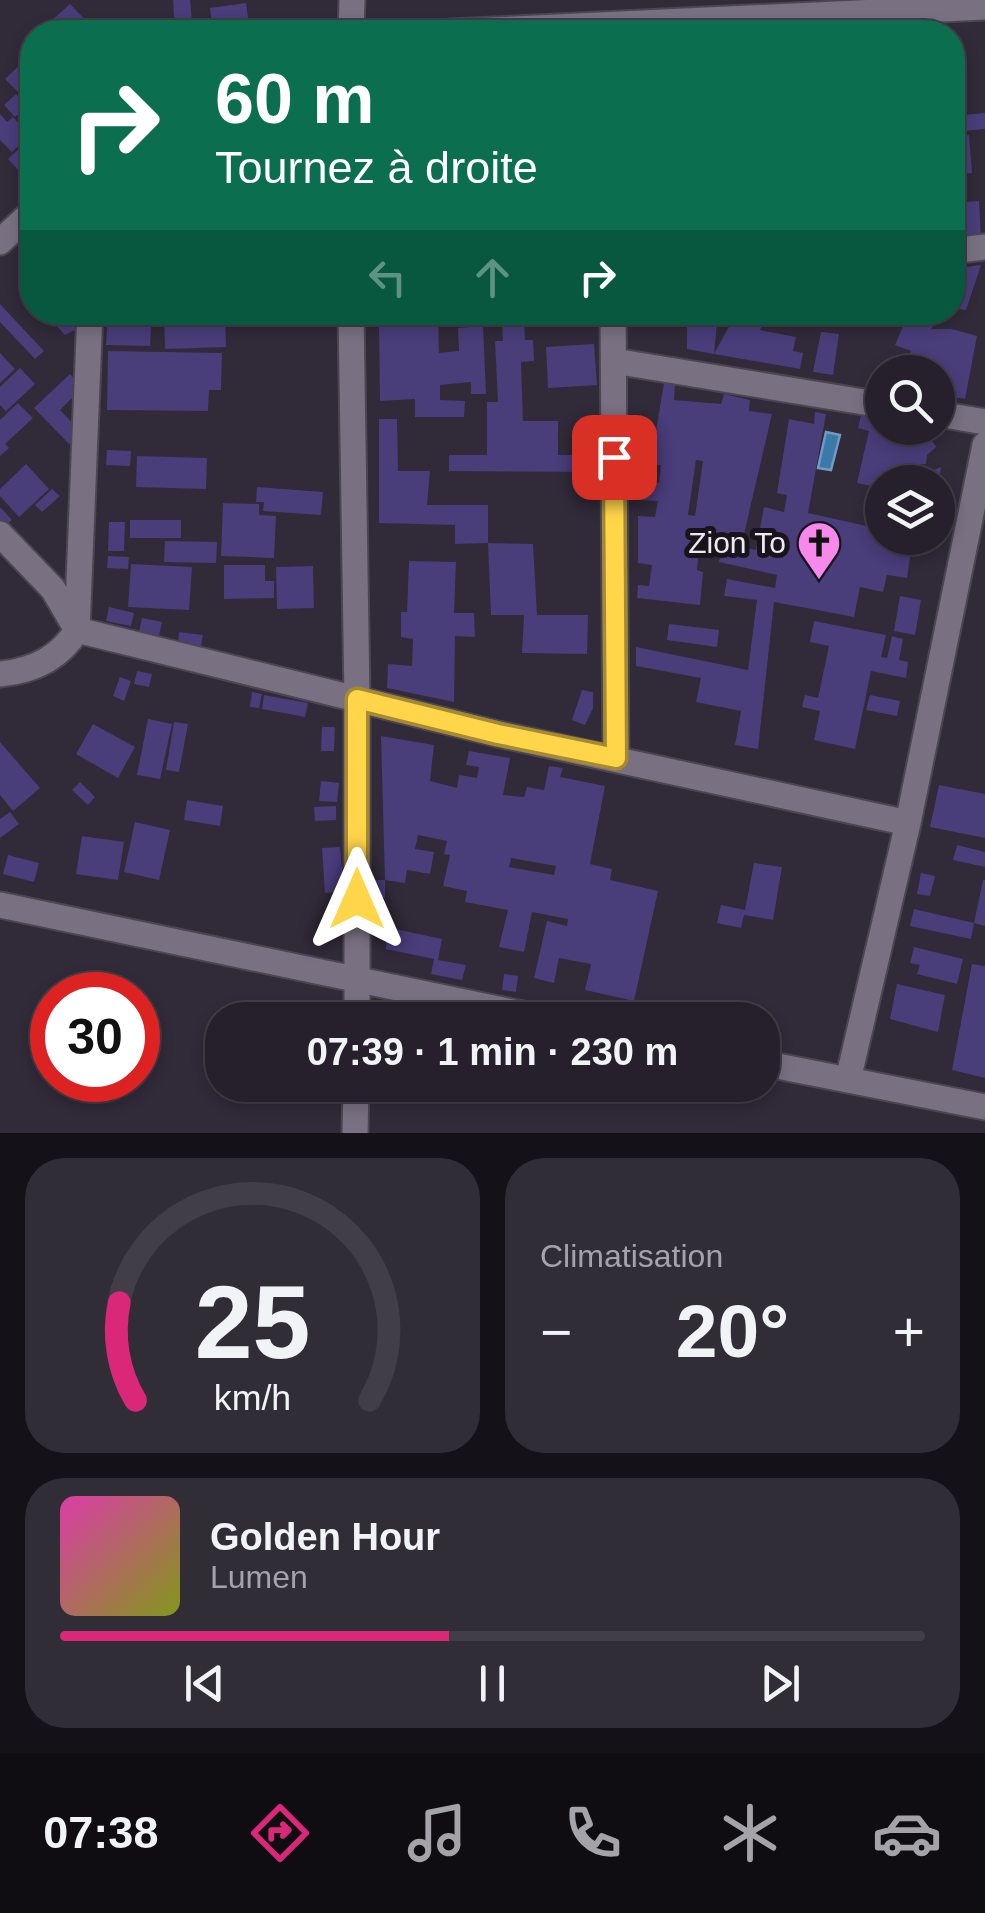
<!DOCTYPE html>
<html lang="fr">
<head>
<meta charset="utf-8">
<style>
	body { margin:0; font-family:Helvetica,sans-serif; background:#312d37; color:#f1f3f6; height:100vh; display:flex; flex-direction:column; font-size:38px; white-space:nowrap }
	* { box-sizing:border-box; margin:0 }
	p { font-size:32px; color:#a3a3a9 }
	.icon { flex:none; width:55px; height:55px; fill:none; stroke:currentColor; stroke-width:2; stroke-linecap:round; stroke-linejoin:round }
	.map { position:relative; height:1133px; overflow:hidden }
	.sheet { display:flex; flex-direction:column; gap:25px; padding:25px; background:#141218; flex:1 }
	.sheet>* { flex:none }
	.banner { position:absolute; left:20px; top:20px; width:945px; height:305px; border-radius:40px; box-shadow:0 5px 15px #0003,0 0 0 2px #423e47; background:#0b6e4f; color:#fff; overflow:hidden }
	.tools { position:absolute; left:865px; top:355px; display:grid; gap:20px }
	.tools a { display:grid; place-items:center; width:90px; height:90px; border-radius:50%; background:#25202b; box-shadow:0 5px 15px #0003,0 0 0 2px #423e47; font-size:50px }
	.speed { position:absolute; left:30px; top:972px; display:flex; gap:20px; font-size:50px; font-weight:700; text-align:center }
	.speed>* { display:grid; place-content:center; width:130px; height:130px; border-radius:50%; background:#25202b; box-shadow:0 5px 15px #0003,0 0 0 2px #423e47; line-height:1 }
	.speed .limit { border:15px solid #d22; background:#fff; color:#111 }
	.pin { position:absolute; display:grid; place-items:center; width:85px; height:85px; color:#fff; margin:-42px; border-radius:20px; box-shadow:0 5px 15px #0006 }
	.me { position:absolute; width:110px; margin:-55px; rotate:0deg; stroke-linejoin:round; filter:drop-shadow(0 0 8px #0008) }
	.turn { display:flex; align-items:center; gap:35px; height:210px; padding:0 30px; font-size:45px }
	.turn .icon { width:130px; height:130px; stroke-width:2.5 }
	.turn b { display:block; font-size:70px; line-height:85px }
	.lanes { display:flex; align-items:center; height:95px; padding:0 30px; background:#0003; justify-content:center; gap:50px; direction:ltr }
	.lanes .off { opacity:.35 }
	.big { font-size:75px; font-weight:800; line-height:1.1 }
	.sheet .widget { flex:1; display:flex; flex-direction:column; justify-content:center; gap:15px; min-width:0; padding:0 35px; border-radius:40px; background:#312d37 }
	.sheet .dial { align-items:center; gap:0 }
	.dial svg { height:260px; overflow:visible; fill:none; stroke:#423e47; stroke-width:7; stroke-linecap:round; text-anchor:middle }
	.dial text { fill:#f1f3f6; stroke:none }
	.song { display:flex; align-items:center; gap:30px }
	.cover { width:120px; height:120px; border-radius:15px; background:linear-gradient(135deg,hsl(320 70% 55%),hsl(70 70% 35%)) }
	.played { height:10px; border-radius:5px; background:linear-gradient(90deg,#db2777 45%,#423e47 45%) }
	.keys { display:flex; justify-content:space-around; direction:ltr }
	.heat { display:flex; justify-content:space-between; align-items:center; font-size:55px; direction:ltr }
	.sheet .tiles { flex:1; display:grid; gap:25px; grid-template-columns:1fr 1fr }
	.widget:last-child { grid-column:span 2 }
	.trip { position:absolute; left:205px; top:1002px; width:575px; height:100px; border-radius:40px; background:#25202b; box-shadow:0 5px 15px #0003,0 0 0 2px #423e47; font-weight:800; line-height:100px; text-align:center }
	.menu { display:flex; height:160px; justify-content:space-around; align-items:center; background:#0f0d11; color:#a3a3a9 }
	.menu .icon { width:70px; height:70px }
	.menu .on { color:#db2777 }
	.menu b { font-size:45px; color:#f1f3f6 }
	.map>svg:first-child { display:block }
	.water { fill:#3c79ab; stroke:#719ac0; stroke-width:2.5 }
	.building { fill:#493d7a; fill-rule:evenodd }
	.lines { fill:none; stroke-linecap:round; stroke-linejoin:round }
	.street-casing { stroke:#4c4552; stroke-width:29 }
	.street { stroke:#797182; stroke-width:25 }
	.route-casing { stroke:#a68a30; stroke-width:25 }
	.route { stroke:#ffd54a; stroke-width:18 }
	.labels { text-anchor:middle; stroke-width:10; stroke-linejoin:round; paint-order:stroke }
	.poi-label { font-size:30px; fill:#ede8f2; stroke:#18141b; text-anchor:end }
</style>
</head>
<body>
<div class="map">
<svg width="985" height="1133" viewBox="0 0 985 1133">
	<rect width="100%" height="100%" fill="#312a39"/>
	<path class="water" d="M826,432l14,3 -9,35 -13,-2z"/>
	<path class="building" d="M173,0h17l3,32h-18z
		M246,3l4,29h-37l-3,-24z
		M70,4l26,27 -2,1h-55z
		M32,39v23l-11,-12z
		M25,60l7,8v16l-11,11 -16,-16z
		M16,94l11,12 -12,11 -11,-12z
		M31,109l1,14 -5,5 -9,-9z
		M985,113v16l-33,3v-16z
		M0,114l7,8 6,-5 16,18 -17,17 -12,-12z
		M969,135l3,38 -20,2v-38z
		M20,148l12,14v23l-24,-26z
		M979,201l2,36 -29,1v-35z
		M32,251v21l-10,-11z
		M981,265l-15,45 -14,-2v-23l7,-17z
		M0,304l44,47 -9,8 -35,-37z
		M44,312h32l3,16 -14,7z
		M108,312h44l-2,34 -44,-1z
		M164,312h61l1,35 -61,2z
		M687,312h31l-4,42 -27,-5z
		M737,312h31l-8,18 36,7 -3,14 10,2 -3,16 -86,-15z
		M819,312h31v3l-30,4z
		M909,312h32l-10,17h21l25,7 -12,63 -27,-5v-22h-52l5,-11 17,4 3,-14 -16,-6z
		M524,318l1,22h8l1,21 -13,1 2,59h35v34h36v17l-145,-1v-16h38v-53h11l-3,-61h8l-1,-22z
		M438,320l1,33 20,-2 -1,-23 25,-2 3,68h-15v-12l-31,3v15l25,1 -1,16h-49v-18l-35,2 -1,-78z
		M821,332l18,2 -6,41 -20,-3z
		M594,344l3,41 -49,3 -2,-41z
		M108,351l114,2 -1,37h-12l-1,21 -101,-1z
		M0,353l15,16 -15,14z
		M20,368l15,16 -29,27 -6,-6v-18z
		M70,374l13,13 -23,23 21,22 -12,12 -35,-36z
		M664,383l11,2 -1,15 47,4 3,-10 26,6 -1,11 23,3 -31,133 15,3 8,-43 20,5 3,-17 -10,-2 12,-74 25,5 1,-12 11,2 -18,99 63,14 9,-39 -23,-5 12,-52 -11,-3 4,-17 20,4v13h39l-2,8 12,3 5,8 -9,8 -1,9h-7l-2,13 24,-10 -2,15h-57v56h31l-6,40 -20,-3 -4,17 -23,-5 -6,30 -80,-15 -16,147 -23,-4 6,-34 -45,-9 5,-24 -65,-12v-19l112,23 9,-70 -33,-4 3,-17 48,9 2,-13 -58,-13 4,-18 -23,-5 -3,31 6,2 -3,33 -63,-7 1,-13 11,1 3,-21 -14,-2v-47l17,1 3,-16 -20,-1 1,-19 20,2 2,-18 -23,-2 -2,-44 13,2v22h5zM696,460l7,1 -8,55 -7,-1z
		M18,403l15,15 -28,26 4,4 -9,8v-36z
		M379,419h18l1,52h32l-3,34h61v38l45,1 4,71h51l-1,39 -65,-1 2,-38h-33l-3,-72 -33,1v-19l-76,-2z
		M107,450l24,1 -1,15 -24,-1z
		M137,456l70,2 -1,31 -70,-2z
		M26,464l23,25 -30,28 -19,-21v-7z
		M257,487l66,5 -2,23 -58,-4 1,-9h-8z
		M52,489l8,7 -18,16 -7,-7z
		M223,503l36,1v11l17,1 -2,42 -53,-2z
		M0,507l12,13 -9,8 -3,-4z
		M130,520h51v18h-51z
		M109,522h16l-1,29h-16z
		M165,541l52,1 -1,21 -52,-1z
		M108,556l21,1 -1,12 -21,-1z
		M409,561l47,1 -2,51h20l1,24 -20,-1 -1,66 -67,-14 1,-24 24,2 1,-27 -12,-2v-25h6z
		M131,564l61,3 -3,43 -61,-3z
		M224,565h41v16h9v17l-50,1z
		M313,566l1,42 -37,1 -1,-42z
		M900,596l21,4 -6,35 -21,-4z
		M109,607l25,6 -3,13 -25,-5z
		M142,618l20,4 -3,14 -20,-5z
		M814,621l72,14 -5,22 6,1 5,-22 11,3 -4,21 9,2 -2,16 -35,-7 -16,78 -41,-9 6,-29 -18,-4 3,-12 13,3 11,-52 -19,-4z
		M669,624l50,6 -2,17 -50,-7z
		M179,632l24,3 -2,12 -23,-3z
		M137,671l15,3 -3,13 -15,-3z
		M120,677l11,4 -7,20 -11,-5z
		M582,690l11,2v16l-8,17 -13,-5z
		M252,692l10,2 -3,14 -9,-1z
		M264,695l44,8 -3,14 -43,-8z
		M870,695l30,6 -3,15 -31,-6z
		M148,719l24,5 -12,55 -23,-4z
		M174,722l14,2 -9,48 -13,-2z
		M93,724l42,23 -17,31 -42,-24z
		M322,727h13l-1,24h-13z
		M381,736l53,9 -4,36 27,7 2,-13 18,3 2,-11 -13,-2 3,-14 41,7 -7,37 21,2 3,-10 17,3 5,-24 14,2 -3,9 45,9 -15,78 22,5 -2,11 48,11 -24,110 -49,-11 6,-26 -32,-6 -5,25 -20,-5 13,-57 20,5 1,-7 -36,-7 -8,40 -25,-5 9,-37 -43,-8 2,-11 -24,-5 7,-31 -6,-1 3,-13 -29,-6 -3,14 19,3 -4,22 -23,-4 -2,13 -20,-3zM511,858l45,8 -2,9 -45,-8z
		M0,742l40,46 -27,23 -13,-16z
		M321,781l18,2 -2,19 -18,-1z
		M80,782l15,15 -7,8 -16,-15z
		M939,785l46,9v44l-55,-11z
		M187,800l36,6 -3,20 -36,-6z
		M336,806v14l-21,1 -1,-14z
		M10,812l9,12 -19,14v-19z
		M135,822l35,8 -11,50 -35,-8z
		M82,836l42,6 -6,38 -42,-6z
		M957,845l28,7v15l-32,-7z
		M340,847l4,44 -19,2 -3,-45z
		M8,855l31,8 -5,19 -31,-8z
		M754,863l28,4 -9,53 -29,-5 -3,13 -24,-5 4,-18 24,5z
		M921,873l14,3 -5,20 -13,-2z
		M374,880h11v18l-11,-1z
		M983,880h2v46l-11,-3z
		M914,909l60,14 -3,16 -61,-13z
		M386,927l56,12 -4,21 28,5 -4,15 -31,-6 3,-15 -48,-10z
		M914,947l49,12 -6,25 -40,-10 3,-9 -10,-2z
		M972,964l13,2v112l-33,-8z
		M504,974l14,2 -2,16 -14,-2z
		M897,984l48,11 -7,37 -48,-13z"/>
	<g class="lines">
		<g class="street-casing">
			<path id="street" d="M351,32l1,-32
				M450,32l535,-25
				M0,242l32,-30
				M952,251l33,-4
				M351,312l6,387v321
				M613,312l3,445
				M614,361l268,44
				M938,414l47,8
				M0,534l53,55 24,41 421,104 410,89
				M0,674c33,-3 60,-16 77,-44l13,-318
				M0,905l551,115
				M762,1063l223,44
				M848,1080l60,-257 77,-378
				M355,1133l1,-48"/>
		</g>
		<use href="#street" class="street"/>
	</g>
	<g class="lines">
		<g class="route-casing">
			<path id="route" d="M357,899v-200l141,35 118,24 -2,-301"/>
		</g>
		<use href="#route" class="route"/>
	</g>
	<defs>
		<g id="church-pin" transform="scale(2.25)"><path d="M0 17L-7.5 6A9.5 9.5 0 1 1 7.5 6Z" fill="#f788ec" stroke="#18141b"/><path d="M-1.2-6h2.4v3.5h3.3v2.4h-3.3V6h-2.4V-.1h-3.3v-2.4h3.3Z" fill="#111"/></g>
	</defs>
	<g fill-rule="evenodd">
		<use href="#church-pin" x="819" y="543"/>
	</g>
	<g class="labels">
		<g class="poi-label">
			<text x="786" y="553">Zion To</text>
		</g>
	</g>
</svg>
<div class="tools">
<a><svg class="icon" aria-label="search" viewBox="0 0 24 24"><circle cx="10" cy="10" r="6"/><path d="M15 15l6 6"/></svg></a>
<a><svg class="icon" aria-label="layers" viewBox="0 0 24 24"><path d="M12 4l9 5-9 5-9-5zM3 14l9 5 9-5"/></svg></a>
</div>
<div class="speed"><div class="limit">30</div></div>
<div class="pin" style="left:614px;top:457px;background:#d93025"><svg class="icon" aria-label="arrive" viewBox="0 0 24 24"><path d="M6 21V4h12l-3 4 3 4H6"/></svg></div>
<svg class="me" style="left:357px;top:899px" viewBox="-20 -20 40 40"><path d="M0-17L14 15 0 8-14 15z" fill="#ffd54a" stroke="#fff" stroke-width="4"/></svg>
<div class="trip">07:39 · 1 min · 230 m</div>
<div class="banner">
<div class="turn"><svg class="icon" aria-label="right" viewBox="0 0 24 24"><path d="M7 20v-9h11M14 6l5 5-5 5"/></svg><div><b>60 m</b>Tournez à droite</div></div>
<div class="lanes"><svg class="icon off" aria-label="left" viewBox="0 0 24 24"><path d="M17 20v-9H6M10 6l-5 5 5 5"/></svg><svg class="icon off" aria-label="ahead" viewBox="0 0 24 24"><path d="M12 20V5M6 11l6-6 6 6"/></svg><svg class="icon" aria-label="right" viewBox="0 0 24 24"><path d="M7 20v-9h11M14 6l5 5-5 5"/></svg></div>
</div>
</div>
<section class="sheet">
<div class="tiles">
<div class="widget dial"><svg viewBox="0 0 100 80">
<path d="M14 69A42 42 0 1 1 86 69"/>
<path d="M14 69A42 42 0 0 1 9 39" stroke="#db2777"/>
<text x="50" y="56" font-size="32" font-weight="700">25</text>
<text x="50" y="72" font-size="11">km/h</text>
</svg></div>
<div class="widget"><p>Climatisation</p>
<div class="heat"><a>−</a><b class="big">20°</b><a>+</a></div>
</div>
<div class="widget">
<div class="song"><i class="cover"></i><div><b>Golden Hour</b><p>Lumen</p></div></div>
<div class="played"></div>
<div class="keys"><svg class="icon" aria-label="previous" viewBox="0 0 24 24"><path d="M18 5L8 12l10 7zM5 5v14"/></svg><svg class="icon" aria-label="pause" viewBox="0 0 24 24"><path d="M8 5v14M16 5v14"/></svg><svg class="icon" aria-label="next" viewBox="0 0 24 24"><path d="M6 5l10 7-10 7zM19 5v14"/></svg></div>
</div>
</div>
</section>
<nav class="menu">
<b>07:38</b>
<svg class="icon on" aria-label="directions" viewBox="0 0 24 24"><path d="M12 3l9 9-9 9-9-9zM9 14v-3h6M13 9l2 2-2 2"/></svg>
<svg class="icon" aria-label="music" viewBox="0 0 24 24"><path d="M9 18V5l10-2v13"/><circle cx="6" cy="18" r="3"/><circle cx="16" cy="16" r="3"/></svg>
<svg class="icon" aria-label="phone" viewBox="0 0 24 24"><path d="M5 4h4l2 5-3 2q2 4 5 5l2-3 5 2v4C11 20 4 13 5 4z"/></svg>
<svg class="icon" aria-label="climate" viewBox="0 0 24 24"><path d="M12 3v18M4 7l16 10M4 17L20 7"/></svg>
<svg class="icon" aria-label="car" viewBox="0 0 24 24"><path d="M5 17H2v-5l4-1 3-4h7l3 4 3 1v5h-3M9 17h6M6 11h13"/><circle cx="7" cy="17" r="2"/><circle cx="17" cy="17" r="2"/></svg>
</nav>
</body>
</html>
